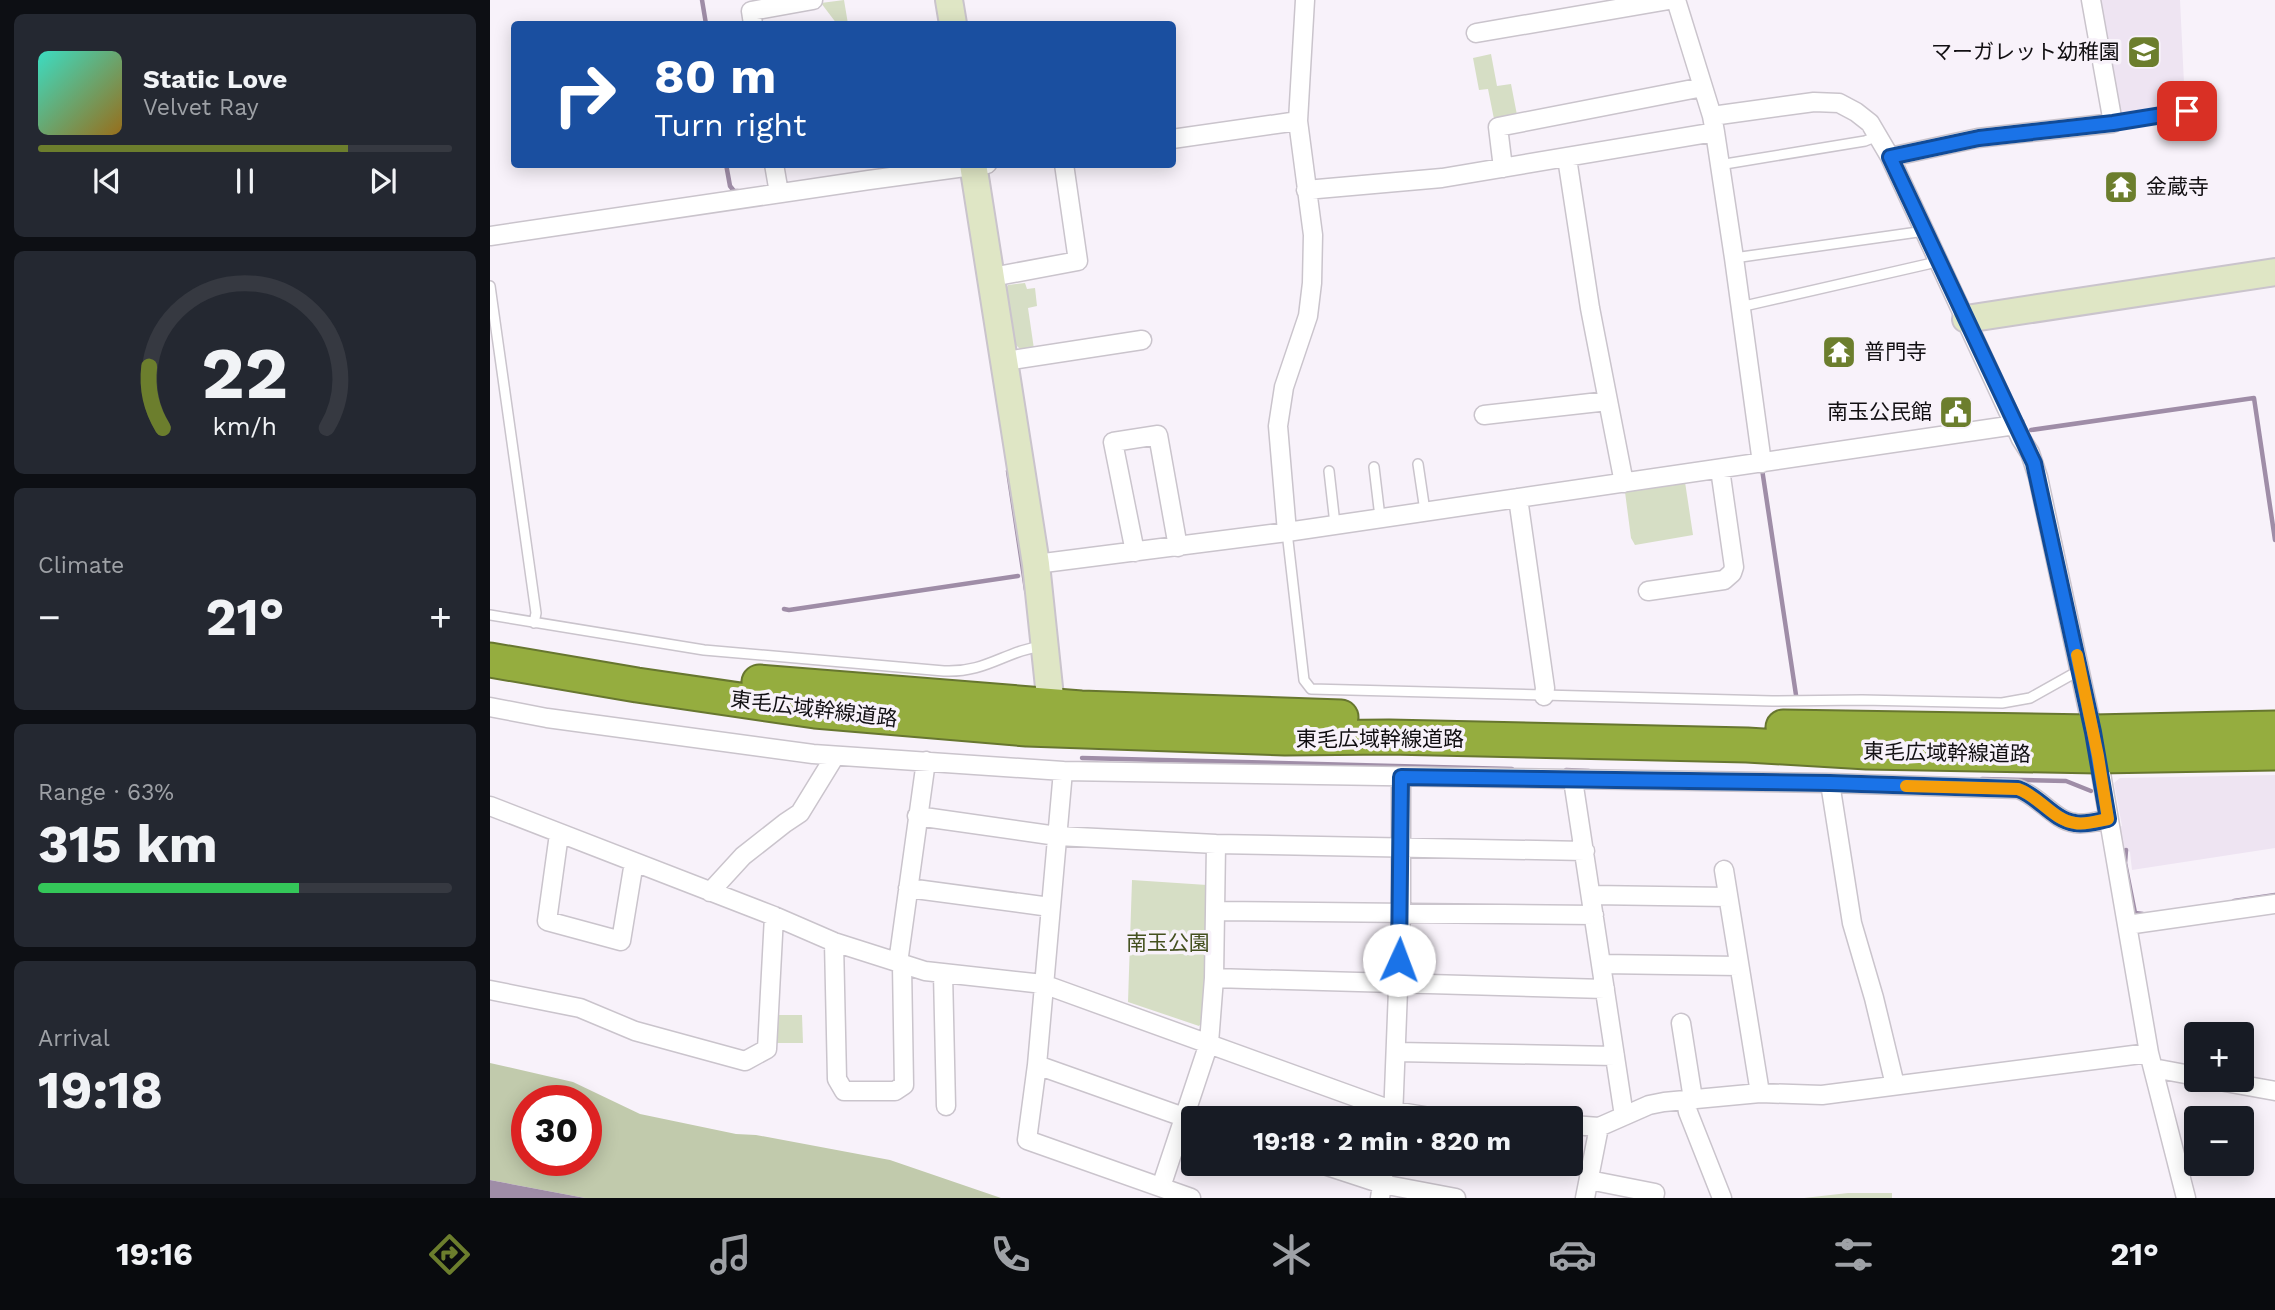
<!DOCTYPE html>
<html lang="en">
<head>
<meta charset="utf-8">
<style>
	body { margin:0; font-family:"Work Sans","Noto Sans JP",sans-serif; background:#242831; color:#f1f3f6; height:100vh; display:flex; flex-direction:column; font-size:26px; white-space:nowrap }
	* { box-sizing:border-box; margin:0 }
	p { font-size:23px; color:#9ea1a6 }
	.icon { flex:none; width:38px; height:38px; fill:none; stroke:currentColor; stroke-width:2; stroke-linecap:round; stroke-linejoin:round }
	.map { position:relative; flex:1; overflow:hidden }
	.details { display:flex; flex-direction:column; gap:14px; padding:14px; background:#0d0f14; width:490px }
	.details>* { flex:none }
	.top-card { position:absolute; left:21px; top:21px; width:665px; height:147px; border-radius:7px; box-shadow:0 4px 18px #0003; background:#1a4fa0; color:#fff; overflow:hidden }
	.tools { position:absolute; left:1694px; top:1022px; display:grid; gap:14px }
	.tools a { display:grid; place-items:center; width:70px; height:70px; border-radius:7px; background:#171b24; box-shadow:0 4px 18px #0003; font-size:35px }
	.speed { position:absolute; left:21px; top:1085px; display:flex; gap:14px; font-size:35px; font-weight:700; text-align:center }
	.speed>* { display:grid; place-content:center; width:91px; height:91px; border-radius:50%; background:#171b24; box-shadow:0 4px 18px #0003; line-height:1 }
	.speed .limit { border:10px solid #d22; background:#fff; color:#111 }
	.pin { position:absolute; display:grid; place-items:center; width:60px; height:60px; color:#fff; margin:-30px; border-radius:14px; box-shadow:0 4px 10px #0006 }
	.me { position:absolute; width:77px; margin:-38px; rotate:2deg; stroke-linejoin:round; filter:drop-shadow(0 0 5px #0008) }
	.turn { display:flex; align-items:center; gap:24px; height:147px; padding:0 28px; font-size:32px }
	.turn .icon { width:91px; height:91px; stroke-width:2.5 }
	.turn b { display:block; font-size:49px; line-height:60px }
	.big { font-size:52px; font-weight:700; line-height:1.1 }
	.details .card { flex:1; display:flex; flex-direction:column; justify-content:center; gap:10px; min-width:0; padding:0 24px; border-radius:10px; background:#242831 }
	.details .dial { align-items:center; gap:0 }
	.dial svg { height:182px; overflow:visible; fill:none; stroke:#363941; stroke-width:7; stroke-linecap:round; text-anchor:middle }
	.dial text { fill:#f1f3f6; stroke:none }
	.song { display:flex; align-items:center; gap:21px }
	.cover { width:84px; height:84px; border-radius:10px; background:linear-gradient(135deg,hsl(170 70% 55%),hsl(40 70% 35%)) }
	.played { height:7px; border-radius:4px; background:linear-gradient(90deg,#6c7e2d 75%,#363941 75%) }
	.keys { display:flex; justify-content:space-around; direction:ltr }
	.heat { display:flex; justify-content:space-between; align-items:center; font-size:38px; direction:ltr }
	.charge { height:10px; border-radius:5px; background:linear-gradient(90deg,#34c759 63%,#363941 0) }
	.trip { position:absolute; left:691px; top:1106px; width:402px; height:70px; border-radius:7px; background:#171b24; box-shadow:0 4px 18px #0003; font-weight:700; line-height:70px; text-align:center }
	.tabs { display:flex; height:112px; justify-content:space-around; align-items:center; background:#090b0e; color:#9ea1a6 }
	.tabs .icon { width:49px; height:49px }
	.tabs .selected { color:#6c7e2d }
	.tabs b { font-size:32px; color:#f1f3f6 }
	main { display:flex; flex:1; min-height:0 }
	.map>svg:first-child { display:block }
	.built { fill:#eee4f2 }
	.green { fill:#d6dec5 }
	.forest { fill:#c1caac; fill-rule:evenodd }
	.water { fill:#9f8da7 }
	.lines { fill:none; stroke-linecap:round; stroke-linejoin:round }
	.stream { stroke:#9f8da7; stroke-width:4.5 }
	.lane-casing { stroke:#cac4cc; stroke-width:12 }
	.street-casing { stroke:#cac4cc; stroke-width:21 }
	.secondary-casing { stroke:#cac4cc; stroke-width:30 }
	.highway-casing { stroke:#67762f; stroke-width:37 }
	.lane { stroke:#fff; stroke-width:9 }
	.street { stroke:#fff; stroke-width:18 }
	.secondary { stroke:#dfe6c5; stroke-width:26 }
	.highway { stroke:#95ad3f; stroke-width:33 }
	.route-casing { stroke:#114b97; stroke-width:18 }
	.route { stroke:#1a73e8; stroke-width:12 }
	.slow { stroke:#f59e0b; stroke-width:12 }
	.labels { text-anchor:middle; stroke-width:7; stroke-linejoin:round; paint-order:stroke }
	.poi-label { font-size:21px; fill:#110f12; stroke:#f8f2fa; text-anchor:end }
	.street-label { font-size:21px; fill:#110f12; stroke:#f8f2fa }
	.park-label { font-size:21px; fill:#44501f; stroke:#f8f2fa }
</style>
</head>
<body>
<main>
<section class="details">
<div class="card">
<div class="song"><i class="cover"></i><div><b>Static Love</b><p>Velvet Ray</p></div></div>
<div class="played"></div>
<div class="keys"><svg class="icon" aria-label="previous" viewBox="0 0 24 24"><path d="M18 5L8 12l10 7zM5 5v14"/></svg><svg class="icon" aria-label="pause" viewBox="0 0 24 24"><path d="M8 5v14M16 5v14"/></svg><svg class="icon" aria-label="next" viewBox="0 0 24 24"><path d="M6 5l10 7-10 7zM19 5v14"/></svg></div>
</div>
<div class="card dial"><svg viewBox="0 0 100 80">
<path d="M14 69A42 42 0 1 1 86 69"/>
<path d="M14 69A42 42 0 0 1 8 42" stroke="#6c7e2d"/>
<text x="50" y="56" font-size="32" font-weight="700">22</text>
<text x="50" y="72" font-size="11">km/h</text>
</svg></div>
<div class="card"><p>Climate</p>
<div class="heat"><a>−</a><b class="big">21°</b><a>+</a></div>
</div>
<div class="card"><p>Range · 63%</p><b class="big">315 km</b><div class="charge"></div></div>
<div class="card"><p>Arrival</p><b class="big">19:18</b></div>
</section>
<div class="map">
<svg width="1785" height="1198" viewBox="0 0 1785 1198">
	<rect width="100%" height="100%" fill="#f8f2fa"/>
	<path class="built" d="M1606,0h84l5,104 -5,5 -62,8z
		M1785,775v73l-143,22 -2,-18 -3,-2h-3l-5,-23 3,-1 -8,-43 6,-5z"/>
	<path class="green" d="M354,0l4,24h-11l-16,-21z
		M1001,54l6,32 14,-2 6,31 -23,4 -6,-30 -9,1 -6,-32z
		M535,283l2,6 8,-1 2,18 -9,2 6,41 -12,2 -6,-6 -3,-7 -8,-47 3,-6z
		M1195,482l8,53 -58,10 -4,-7 -6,-46z
		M642,880l75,5 -4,136 -4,5 -71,-24z
		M286,1015h26l1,28h-29z
		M1358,1193h44v5h-88z"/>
	<path class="forest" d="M0,1063l83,19 67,32 96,20 20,1 134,25 111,38h-416l-95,-18zM37,1101h59v59h-59z"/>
	<path class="water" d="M0,1180l95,18h-95z"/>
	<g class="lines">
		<path class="stream" d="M212,0l4,24
			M236,164l4,22 4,5h4
			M1541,430l223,-32 21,142
			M1272,469l34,226
			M518,471l18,119
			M294,609l5,1 229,-34
			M592,758l430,11
			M1076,770l23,1
			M1492,779l84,2 25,10
			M1636,850l-1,13 10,50 8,1
			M1744,901l41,-6"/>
		<g class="lane-casing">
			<path id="lane" d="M1623,123l66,-10 8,-2 4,-11
				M1229,165l146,-24 13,-5
				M1244,258l191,-27
				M0,286l46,327 -2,10
				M1250,307l188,-43 10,-4
				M928,464l7,47
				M884,467l6,50
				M839,471l6,53
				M797,532l17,148 7,9 461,12 90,-1 140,3 28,-5 50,-28
				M0,615l214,35 240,21c43,2 62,-21 100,-25"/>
		</g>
		<g class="street-casing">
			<path id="street" d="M1186,0l36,116 3,16 19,126 28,205
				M263,24l-2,-13 62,-11
				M986,33l193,-33
				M1222,116l102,-14 25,1 17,9 14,11 20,34 131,282 9,14 8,24 60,279 51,297 37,145
				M682,139l126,-18
				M1400,157l88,-19 135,-15 -22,-123
				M1077,158l23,150 34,175
				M284,164l5,29
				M1013,168l-5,-41 205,-40
				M816,190l136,-12 273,-46
				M0,236l379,-56 118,-16
				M502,277l86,-16 -14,-97
				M515,361l137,-21
				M994,415l124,-14
				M1028,498l27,190 -1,8
				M797,532l-9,-106 6,-39 24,-71 4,-33 1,-48 -15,-114 7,-121
				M645,552l-22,-110 45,-7 20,112
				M546,564l251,-32 728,-107
				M1158,591l76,-11 8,-7 2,-6 -14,-98
				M0,707l57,11 266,36 250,17 767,12 188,6c21,7 37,32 57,34 10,2 23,-2 33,-4
				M573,771l-26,294 -10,75 164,58
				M1083,780l51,336
				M1340,783l22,140 22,75 21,87
				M0,806l284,110 60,26 91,29 118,13 351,127 42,7
				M427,816l140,20 159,8 369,7
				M69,834l-12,87 74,20 13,-79
				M1234,870l36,223
				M418,888l142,19
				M220,892l33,-36 42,-33 15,-10 35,-57
				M1102,895l136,2
				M725,911l379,4
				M1637,925l148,-21
				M344,942l3,137 7,12h51l9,-6 -2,-120
				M408,963l28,-202
				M1112,964l137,2
				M453,973l3,133
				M724,978l391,11
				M0,990l90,18 55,23 110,30 22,-12 7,-133
				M1191,1023l12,76
				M906,1052l219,4
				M547,1065l155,55
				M1663,1068l43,8
				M1724,1080l61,11
				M1196,1101l2,11 34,86
				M903,1118l8,-205v-136
				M1082,1125l27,2 50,-22 15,-3 96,-9 62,2 327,-42
				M831,1164l61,20 74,14
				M1099,1180l66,13 -1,5
				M671,1187l48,-144 5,-65 2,-134
				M890,1198l5,-34
				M1095,1198l14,-71"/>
		</g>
		<g class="secondary-casing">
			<path id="secondary" d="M459,0l4,24
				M483,164l63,400 17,161
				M1476,319l309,-47"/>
		</g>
		<g class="highway-casing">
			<path id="highway" d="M0,660l147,25 178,26 212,18 258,9 104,-1 358,8 120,7 231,4 177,-3
				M269,682l322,26 260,9
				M1293,727l310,5 182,-4"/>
		</g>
		<use href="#lane" class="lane"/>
		<use href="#street" class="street"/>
		<use href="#secondary" class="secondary"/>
		<use href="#highway" class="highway"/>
	</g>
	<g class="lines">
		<g class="route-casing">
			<path id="route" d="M909,960l2,-183 429,6 188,6c21,7 35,31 57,34 11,2 23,-2 33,-4l-15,-87 -59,-269 -144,-306 89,-19 134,-15 74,-12"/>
		</g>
		<use href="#route" class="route"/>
		<path class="slow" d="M1416,786l112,3c21,7 35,31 57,34 11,2 23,-2 33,-4l-10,-63 -21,-101"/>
	</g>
	<defs>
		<g id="school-square" transform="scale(1.75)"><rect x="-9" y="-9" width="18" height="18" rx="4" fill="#6c7e2d" stroke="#f8f2fa"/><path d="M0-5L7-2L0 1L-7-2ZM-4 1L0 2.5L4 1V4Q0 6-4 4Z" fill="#fff"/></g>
		<g id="temple-square" transform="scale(1.75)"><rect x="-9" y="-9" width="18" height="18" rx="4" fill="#6c7e2d" stroke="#f8f2fa"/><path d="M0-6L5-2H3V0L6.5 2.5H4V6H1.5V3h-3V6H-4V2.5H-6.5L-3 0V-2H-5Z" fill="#fff"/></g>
		<g id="civic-square" transform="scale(1.75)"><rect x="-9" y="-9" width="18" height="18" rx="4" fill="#6c7e2d" stroke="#f8f2fa"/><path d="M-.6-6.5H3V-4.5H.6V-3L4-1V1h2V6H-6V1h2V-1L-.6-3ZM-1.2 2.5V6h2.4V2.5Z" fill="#fff"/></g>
	</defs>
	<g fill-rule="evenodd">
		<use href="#school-square" x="1654" y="52"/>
		<use href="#temple-square" x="1631" y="187"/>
		<use href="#temple-square" x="1349" y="352"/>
		<use href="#civic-square" x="1466" y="412"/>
	</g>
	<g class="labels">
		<g class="poi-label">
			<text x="1630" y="59">マーガレット幼稚園</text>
			<text x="1656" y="194" text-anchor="start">金蔵寺</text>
			<text x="1374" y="359" text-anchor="start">普門寺</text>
			<text x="1442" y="419">南玉公民館</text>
		</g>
		<g class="street-label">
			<text transform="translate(324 709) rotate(7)" y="7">東毛広域幹線道路</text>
			<text x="890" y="746">東毛広域幹線道路</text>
			<text transform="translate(1457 753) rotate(1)" y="7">東毛広域幹線道路</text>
		</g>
		<g class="park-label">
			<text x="678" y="950">南玉公園</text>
		</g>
	</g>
</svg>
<div class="tools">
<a>+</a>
<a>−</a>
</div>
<div class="speed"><div class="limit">30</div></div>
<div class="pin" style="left:1697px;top:111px;background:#d93025"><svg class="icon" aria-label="arrive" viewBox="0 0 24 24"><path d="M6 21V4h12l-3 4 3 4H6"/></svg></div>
<svg class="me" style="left:909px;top:960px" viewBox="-20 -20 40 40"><circle r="19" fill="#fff"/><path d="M0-13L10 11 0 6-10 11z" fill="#1a73e8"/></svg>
<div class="trip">19:18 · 2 min · 820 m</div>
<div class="top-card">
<div class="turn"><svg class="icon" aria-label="right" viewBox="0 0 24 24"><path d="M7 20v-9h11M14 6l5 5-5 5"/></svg><div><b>80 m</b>Turn right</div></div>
</div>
</div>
</main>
<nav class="tabs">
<b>19:16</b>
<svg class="icon selected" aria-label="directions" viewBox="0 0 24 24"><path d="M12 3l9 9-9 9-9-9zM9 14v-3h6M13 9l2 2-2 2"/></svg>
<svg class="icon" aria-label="music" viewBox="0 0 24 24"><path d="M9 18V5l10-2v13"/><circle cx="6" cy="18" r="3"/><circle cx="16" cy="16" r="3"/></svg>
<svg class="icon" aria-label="phone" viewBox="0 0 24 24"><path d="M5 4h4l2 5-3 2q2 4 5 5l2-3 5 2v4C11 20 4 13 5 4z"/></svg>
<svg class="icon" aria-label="climate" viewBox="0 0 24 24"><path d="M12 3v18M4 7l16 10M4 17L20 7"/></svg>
<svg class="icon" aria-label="car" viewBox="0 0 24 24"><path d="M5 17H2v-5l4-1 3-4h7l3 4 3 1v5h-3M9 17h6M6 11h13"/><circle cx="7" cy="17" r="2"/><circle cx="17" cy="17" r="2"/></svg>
<svg class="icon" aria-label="filters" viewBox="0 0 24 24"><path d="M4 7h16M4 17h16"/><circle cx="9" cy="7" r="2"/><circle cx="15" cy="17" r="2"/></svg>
<b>21°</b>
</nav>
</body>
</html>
